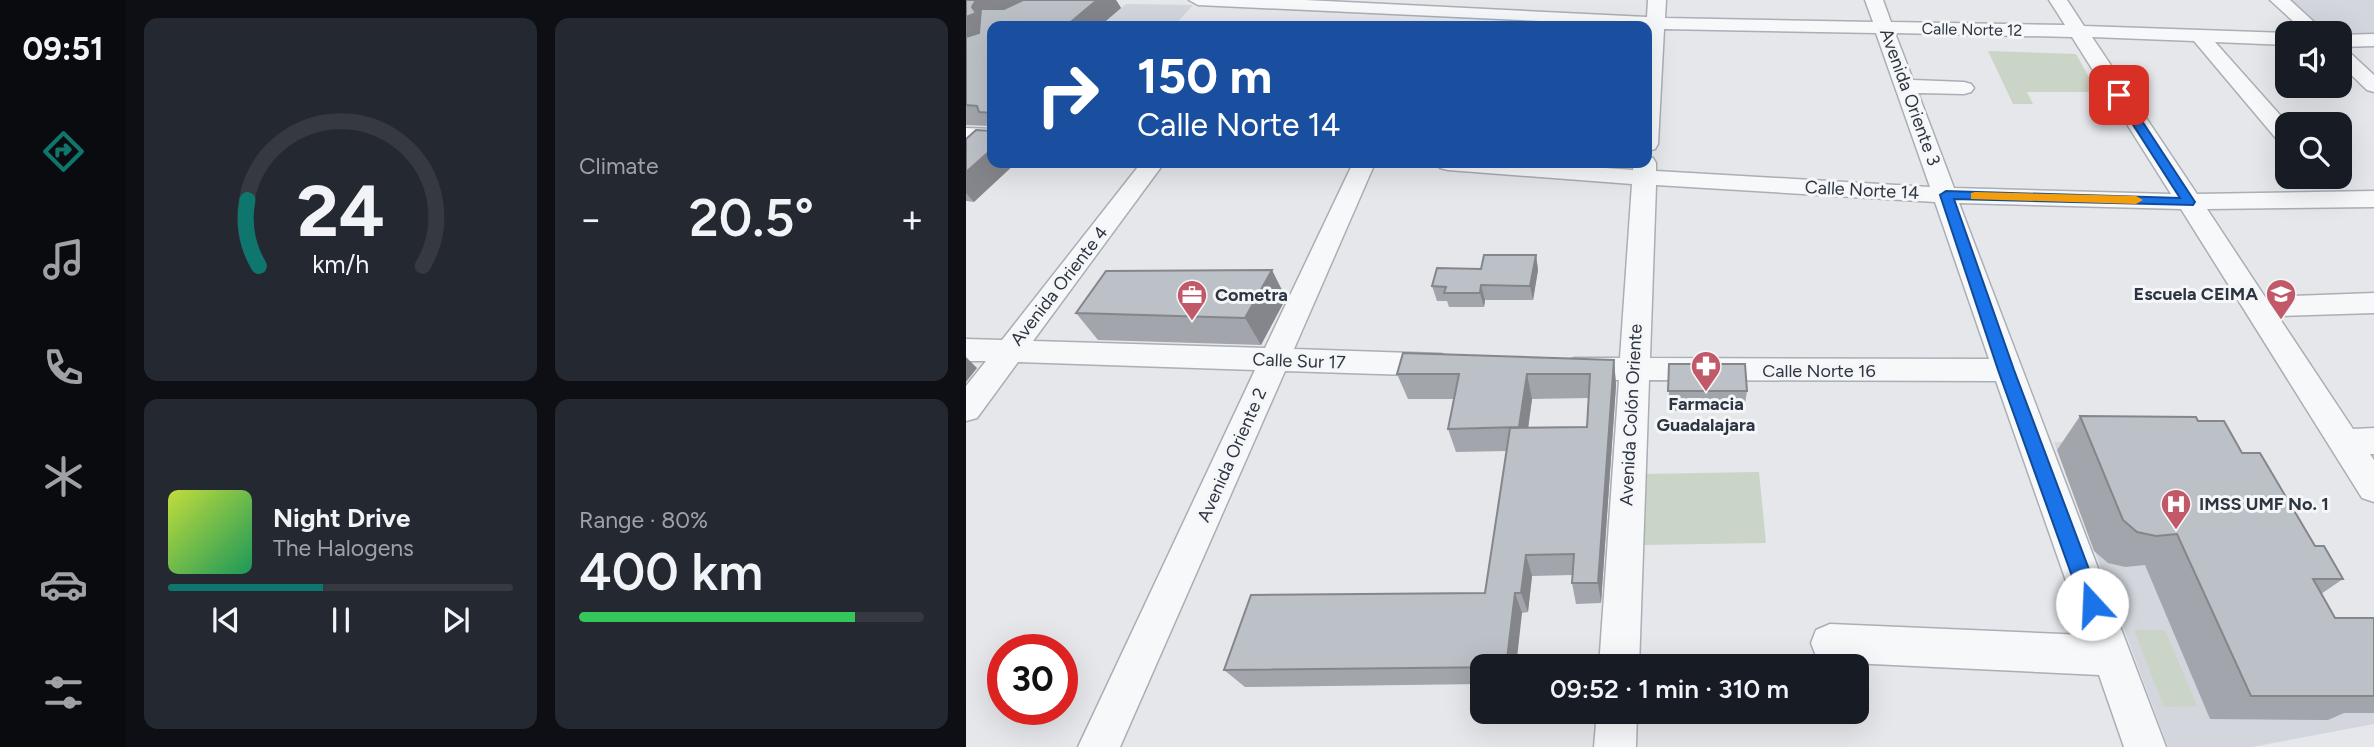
<!DOCTYPE html>
<html lang="en">
<head>
<meta charset="utf-8">
<style>
	body { margin:0; font-family:Figtree,sans-serif; background:#242831; color:#f1f3f6; height:100vh; display:flex; flex-direction:column; font-size:26px; white-space:nowrap }
	* { box-sizing:border-box; margin:0 }
	p { font-size:23px; color:#9ea1a6 }
	.icon { flex:none; width:38px; height:38px; fill:none; stroke:currentColor; stroke-width:2; stroke-linecap:round; stroke-linejoin:round }
	.map { position:relative; flex:1; overflow:hidden }
	.sheet { display:flex; flex-direction:column; gap:18px; padding:18px; background:#0d0f14; width:840px }
	.sheet>* { flex:none }
	.top-card { position:absolute; left:21px; top:21px; width:665px; height:147px; border-radius:14px; box-shadow:0 7px 28px #0002; background:#1a4fa0; color:#fff; overflow:hidden }
	.tools { position:absolute; left:1309px; top:21px; display:grid; gap:14px }
	.tools a { display:grid; place-items:center; width:77px; height:77px; border-radius:14px; background:#171b24; box-shadow:0 7px 28px #0002; font-size:35px }
	.speed { position:absolute; left:21px; top:634px; display:flex; gap:14px; font-size:35px; font-weight:700; text-align:center }
	.speed>* { display:grid; place-content:center; width:91px; height:91px; border-radius:50%; background:#171b24; box-shadow:0 7px 28px #0002; line-height:1 }
	.speed .limit { border:10px solid #d22; background:#fff; color:#111 }
	.pin { position:absolute; display:grid; place-items:center; width:60px; height:60px; color:#fff; margin:-30px; border-radius:14px; box-shadow:0 4px 10px #0006 }
	.me { position:absolute; width:77px; margin:-38px; rotate:340deg; stroke-linejoin:round; filter:drop-shadow(0 0 5px #0008) }
	.turn { display:flex; align-items:center; gap:24px; height:147px; padding:0 35px; font-size:32px }
	.turn .icon { width:91px; height:91px; stroke-width:2.5 }
	.turn b { display:block; font-size:49px; line-height:60px }
	.big { font-size:52px; font-weight:600; line-height:1.1 }
	.sheet .widget { flex:1; display:flex; flex-direction:column; justify-content:center; gap:10px; min-width:0; padding:0 24px; border-radius:14px; background:#242831 }
	.sheet .dial { align-items:center; gap:0 }
	.dial svg { height:182px; overflow:visible; fill:none; stroke:#363941; stroke-width:7; stroke-linecap:round; text-anchor:middle }
	.dial text { fill:#f1f3f6; stroke:none }
	.song { display:flex; align-items:center; gap:21px }
	.cover { width:84px; height:84px; border-radius:10px; background:linear-gradient(135deg,hsl(70 70% 55%),hsl(150 70% 35%)) }
	.played { height:7px; border-radius:4px; background:linear-gradient(90deg,#0f766e 45%,#363941 45%) }
	.keys { display:flex; justify-content:space-around; direction:ltr }
	.heat { display:flex; justify-content:space-between; align-items:center; font-size:38px; direction:ltr }
	.charge { height:10px; border-radius:5px; background:linear-gradient(90deg,#34c759 80%,#363941 0) }
	.sheet .tiles { flex:1; display:grid; gap:18px; grid-template-columns:repeat(2,1fr) }
	.trip { position:absolute; left:504px; top:654px; width:399px; height:70px; border-radius:14px; background:#171b24; box-shadow:0 7px 28px #0002; font-weight:600; line-height:70px; text-align:center }
	main { display:flex; flex:1; min-height:0 }
	.tab-bar { display:flex; flex-direction:column; width:126px; justify-content:space-around; align-items:center; background:#090b0e; color:#9ea1a6 }
	.tab-bar .icon { width:49px; height:49px }
	.tab-bar .selected { color:#0f766e }
	.tab-bar b { font-size:32px; color:#f1f3f6 }
	.map>svg:first-child { display:block }
	.built { fill:#d3d6dd }
	.green { fill:#cad4c7 }
	.lines { fill:none; stroke-linecap:round; stroke-linejoin:round }
	.minor-casing { stroke:#aaaeb5; stroke-width:3 }
	.minor { fill:#f7f8fa; fill-rule:evenodd }
	.wall { fill:#a2a5ab; fill-rule:evenodd }
	.shaded-wall { fill:#84868b }
	.building { fill:#bcc0c7; stroke:#84868b; stroke-width:2 }
	.route { fill:#1a73e8; stroke:#114b97; stroke-width:2 }
	.slow { fill:#f59e0b }
	.labels { text-anchor:middle; stroke-width:6; stroke-linejoin:round; paint-order:stroke }
	.far-street-label { font-size:16px; fill:#2e3542; stroke:#f4f6f8 }
	.street-label { font-size:18px; fill:#2e3542; stroke:#f4f6f8 }
	.poi-label { font-size:18px; font-weight:bold; fill:#2e3542; stroke:#f4f6f8; text-anchor:start }
</style>
</head>
<body>
<main>
<nav class="tab-bar">
<b>09:51</b>
<svg class="icon selected" aria-label="directions" viewBox="0 0 24 24"><path d="M12 3l9 9-9 9-9-9zM9 14v-3h6M13 9l2 2-2 2"/></svg>
<svg class="icon" aria-label="music" viewBox="0 0 24 24"><path d="M9 18V5l10-2v13"/><circle cx="6" cy="18" r="3"/><circle cx="16" cy="16" r="3"/></svg>
<svg class="icon" aria-label="phone" viewBox="0 0 24 24"><path d="M5 4h4l2 5-3 2q2 4 5 5l2-3 5 2v4C11 20 4 13 5 4z"/></svg>
<svg class="icon" aria-label="climate" viewBox="0 0 24 24"><path d="M12 3v18M4 7l16 10M4 17L20 7"/></svg>
<svg class="icon" aria-label="car" viewBox="0 0 24 24"><path d="M5 17H2v-5l4-1 3-4h7l3 4 3 1v5h-3M9 17h6M6 11h13"/><circle cx="7" cy="17" r="2"/><circle cx="17" cy="17" r="2"/></svg>
<svg class="icon" aria-label="filters" viewBox="0 0 24 24"><path d="M4 7h16M4 17h16"/><circle cx="9" cy="7" r="2"/><circle cx="15" cy="17" r="2"/></svg>
</nav>
<section class="sheet">
<div class="tiles">
<div class="widget dial"><svg viewBox="0 0 100 80">
<path d="M14 69A42 42 0 1 1 86 69"/>
<path d="M14 69A42 42 0 0 1 9 40" stroke="#0f766e"/>
<text x="50" y="56" font-size="32" font-weight="700">24</text>
<text x="50" y="72" font-size="11">km/h</text>
</svg></div>
<div class="widget"><p>Climate</p>
<div class="heat"><a>−</a><b class="big">20.5°</b><a>+</a></div>
</div>
<div class="widget">
<div class="song"><i class="cover"></i><div><b>Night Drive</b><p>The Halogens</p></div></div>
<div class="played"></div>
<div class="keys"><svg class="icon" aria-label="previous" viewBox="0 0 24 24"><path d="M18 5L8 12l10 7zM5 5v14"/></svg><svg class="icon" aria-label="pause" viewBox="0 0 24 24"><path d="M8 5v14M16 5v14"/></svg><svg class="icon" aria-label="next" viewBox="0 0 24 24"><path d="M6 5l10 7-10 7zM19 5v14"/></svg></div>
</div>
<div class="widget"><p>Range · 80%</p><b class="big">400 km</b><div class="charge"></div></div>
</div>
</section>
<div class="map">
<svg width="1408" height="747" viewBox="0 0 1408 747">
	<rect width="100%" height="100%" fill="#e5e7eb"/>
	<path class="built" d="M1322,0h86v34l-49,-1z
		M160,4l67,1 -19,21h-74z
		M1088,442l164,1 95,176h61v105l-122,23h-84z"/>
	<path class="green" d="M1022,51l88,3 21,38h-70l6,12h-20z
		M793,472l7,71 -124,2 1,-71z
		M1168,630h31l32,76 -33,1z"/>
	<g class="lines">
		<g class="minor-casing">
			<path id="minor" d="M223,0h116l342,17 1,-17h18l-1,18 208,4 -8,-22h18l8,22 174,3 -16,-25h18l17,26 203,7v12l-72,-3 73,82 -1,20 -8,-2 -85,-101 -102,-4 105,157 177,-3v16l-167,2 58,88 109,-4v20l-96,3 75,113 21,-1v26h-4l4,6v42l-12,-4 -181,-289 -222,-6 207,544h-42l-25,-72 -269,-13 -14,-6 -5,-13 5,-13 14,-6 255,11 -89,-254 -347,-1 -10,287h-40l20,-287h-44l-10,-3 -5,-8 5,-8 10,-3h45l12,-174 -184,-14 -8,-2 -3,-5h99l97,7 1,-7h13v-6l6,1 3,5v8l274,16 -54,-154 -212,-4 -6,115 -3,5 -8,2v-125l-449,-21zM929,33l177,4 99,157 -217,-6 -36,-95 46,1 7,-2 3,-4 -3,-4 -7,-2 -51,-2zM690,185l279,17 54,157 -339,-1z
				M1304,0h20l36,33h-20z
				M1408,34v12l-34,1v-12z
				M1374,48l7,2 27,25v17l-7,-2 -27,-26z
				M0,128l26,1v14l-26,-1z
				M175,163h23l-131,178 232,7 88,-185h22l-81,186 147,5 10,3 5,8 -5,8 -10,3 -156,-5 -165,376h-42l177,-377 -237,-8 -41,56 -11,3v-35l20,-25h-20v-22l36,1z
				M631,712h40l-1,35h-42z"/>
		</g>
		<use href="#minor" class="minor"/>
	</g>
	<path class="wall" d="M0,0h150l5,8 -21,18h-108v104l-2,-4 -24,-1z
		M0,139l8,63 -8,-1z
		M570,255l2,15 -5,30h-48l-1,7h-35l-2,-6h-10l-5,-15 49,-17z
		M320,298l-25,47 -163,-5 -22,-27z
		M648,360l2,25 -15,218 -25,1 -4,-21v-8l-40,1 -4,36 -6,1 -40,54v17l-237,3 -21,-17 261,-77 22,-142 -51,1 -8,-23 6,-30h-46l-11,-25zM623,398l-2,29 -59,1 4,-29z
		M703,364l78,27 -3,20h-75z
		M1114,416l118,5 44,32 73,93 28,33 -22,15 14,24h39v95h-30l-16,7 -118,-1 -65,-154 -20,2 -17,-4 -14,-12 -37,-101z"/>
	<path class="shaded-wall" d="M10,0h53l-39,32 -24,12v-27z
		M131,0h19l5,8 -21,18h-34z
		M26,149v14h24l-42,39 -8,-9v-21z
		M570,255l2,15 -5,30 -3,-14z
		M306,270l14,28 -25,47 -16,-27z
		M515,285l4,15 -1,7 -4,-14z
		M0,357l11,11 -11,14z
		M648,360l2,25 -15,218 -3,-20z
		M561,374l5,25 -7,52 -6,-24z
		M560,555l6,21 -4,36 -7,-19z
		M549,593l7,20 -6,54h-10z"/>
	<path class="building" d="M0,0h10l-4,7 4,6 -10,4z
		M57,0h74l-31,26h-74v87l-13,-1 -2,-6 -11,-1v-68l13,-4 2,-24h23z
		M10,130l16,1v18l-26,23v-33z
		M518,255h52l-6,31 -49,-1 -1,8h-36l2,-6 -14,-1 5,-18 44,1z
		M306,270l-27,48 -169,-5 30,-42z
		M437,353l211,7 -16,223h-26l2,-29 -48,1 -5,38h-6l-9,74 -282,3 27,-75 234,-2 25,-165 77,-1 3,-53h-63l-8,53 -71,2 11,-55h-62z
		M703,364h76l2,27h-79z
		M1114,416l116,1 2,4h26l18,32h18l55,93h9l19,33h-30l22,39h39v78h-123l-74,-162 -21,2 -19,-4 -14,-12z"/>
	<path class="route" d="M1149,92h8l72,110 -2,3 -239,-6 60,171 88,234 -3,7 -7,2 -7,-2 -3,-7 -84,-234 -58,-175 6,-4 234,7 -66,-103z"/>
	<path class="slow" d="M1009,192l161,4 7,4 -7,4 -165,-5v-6z"/>
	<defs>
		<g id="school-pin" transform="scale(1.575)"><path d="M0 17L-7.5 6A9.5 9.5 0 1 1 7.5 6Z" fill="#c15968" stroke="#f4f6f8"/><path d="M0-5L7-2L0 1L-7-2ZM-4 1L0 2.5L4 1V4Q0 6-4 4Z" fill="#fff"/></g>
		<g id="office-pin" transform="scale(1.575)"><path d="M0 17L-7.5 6A9.5 9.5 0 1 1 7.5 6Z" fill="#c15968" stroke="#f4f6f8"/><path d="M-6-3h4V-5.5h4V-3h4V5H-6ZM-1-4.5V-3h2v-1.5ZM-6 0V1H6V0Z" fill="#fff"/></g>
		<g id="pharmacy-pin" transform="scale(1.575)"><path d="M0 17L-7.5 6A9.5 9.5 0 1 1 7.5 6Z" fill="#c15968" stroke="#f4f6f8"/><path d="M-2-6h4v4h4v4h-4v4h-4v-4h-4v-4h4Z" fill="#fff"/></g>
		<g id="hospital-pin" transform="scale(1.575)"><path d="M0 17L-7.5 6A9.5 9.5 0 1 1 7.5 6Z" fill="#c15968" stroke="#f4f6f8"/><path d="M-5-5h3v3.5h4V-5h3V5h-3V1.5h-4V5h-3Z" fill="#fff"/></g>
	</defs>
	<g fill-rule="evenodd">
		<use href="#school-pin" x="1315" y="294"/>
		<use href="#office-pin" x="226" y="295"/>
		<use href="#pharmacy-pin" x="740" y="366"/>
		<use href="#hospital-pin" x="1210" y="504"/>
	</g>
	<g class="labels">
		<g class="far-street-label">
			<text transform="translate(1006 29) rotate(1)" y="6">Calle Norte 12</text>
		</g>
		<g class="street-label">
			<text transform="translate(944 97) rotate(70)" y="6">Avenida Oriente 3</text>
			<text transform="translate(896 190) rotate(3)" y="6">Calle Norte 14</text>
			<text transform="translate(93 286) rotate(-52)" y="6">Avenida Oriente 4</text>
			<text transform="translate(333 361) rotate(2)" y="6">Calle Sur 17</text>
			<text x="853" y="377">Calle Norte 16</text>
			<text transform="translate(665 415) rotate(-87)" y="6">Avenida Colón Oriente</text>
			<text transform="translate(266 455) rotate(-66)" y="6">Avenida Oriente 2</text>
		</g>
		<g class="poi-label">
			<text x="1292" y="300" text-anchor="end">Escuela CEIMA</text>
			<text x="249" y="301">Cometra</text>
			<text x="740" y="410" text-anchor="middle">Farmacia<tspan x="740" dy="21">Guadalajara</tspan></text>
			<text x="1233" y="510">IMSS UMF No. 1</text>
		</g>
	</g>
</svg>
<div class="tools">
<a><svg class="icon" aria-label="sound" viewBox="0 0 24 24"><path d="M4 9h4l5-4v14l-5-4H4zM17 9q2 3 0 6"/></svg></a>
<a><svg class="icon" aria-label="search" viewBox="0 0 24 24"><circle cx="10" cy="10" r="6"/><path d="M15 15l6 6"/></svg></a>
</div>
<div class="speed"><div class="limit">30</div></div>
<div class="pin" style="left:1153px;top:95px;background:#d93025"><svg class="icon" aria-label="arrive" viewBox="0 0 24 24"><path d="M6 21V4h12l-3 4 3 4H6"/></svg></div>
<svg class="me" style="left:1126px;top:604px" viewBox="-20 -20 40 40"><circle r="19" fill="#fff"/><path d="M0-13L10 11 0 6-10 11z" fill="#1a73e8"/></svg>
<div class="trip">09:52 · 1 min · 310 m</div>
<div class="top-card">
<div class="turn"><svg class="icon" aria-label="right" viewBox="0 0 24 24"><path d="M7 20v-9h11M14 6l5 5-5 5"/></svg><div><b>150 m</b>Calle Norte 14</div></div>
</div>
</div>
</main>
</body>
</html>
